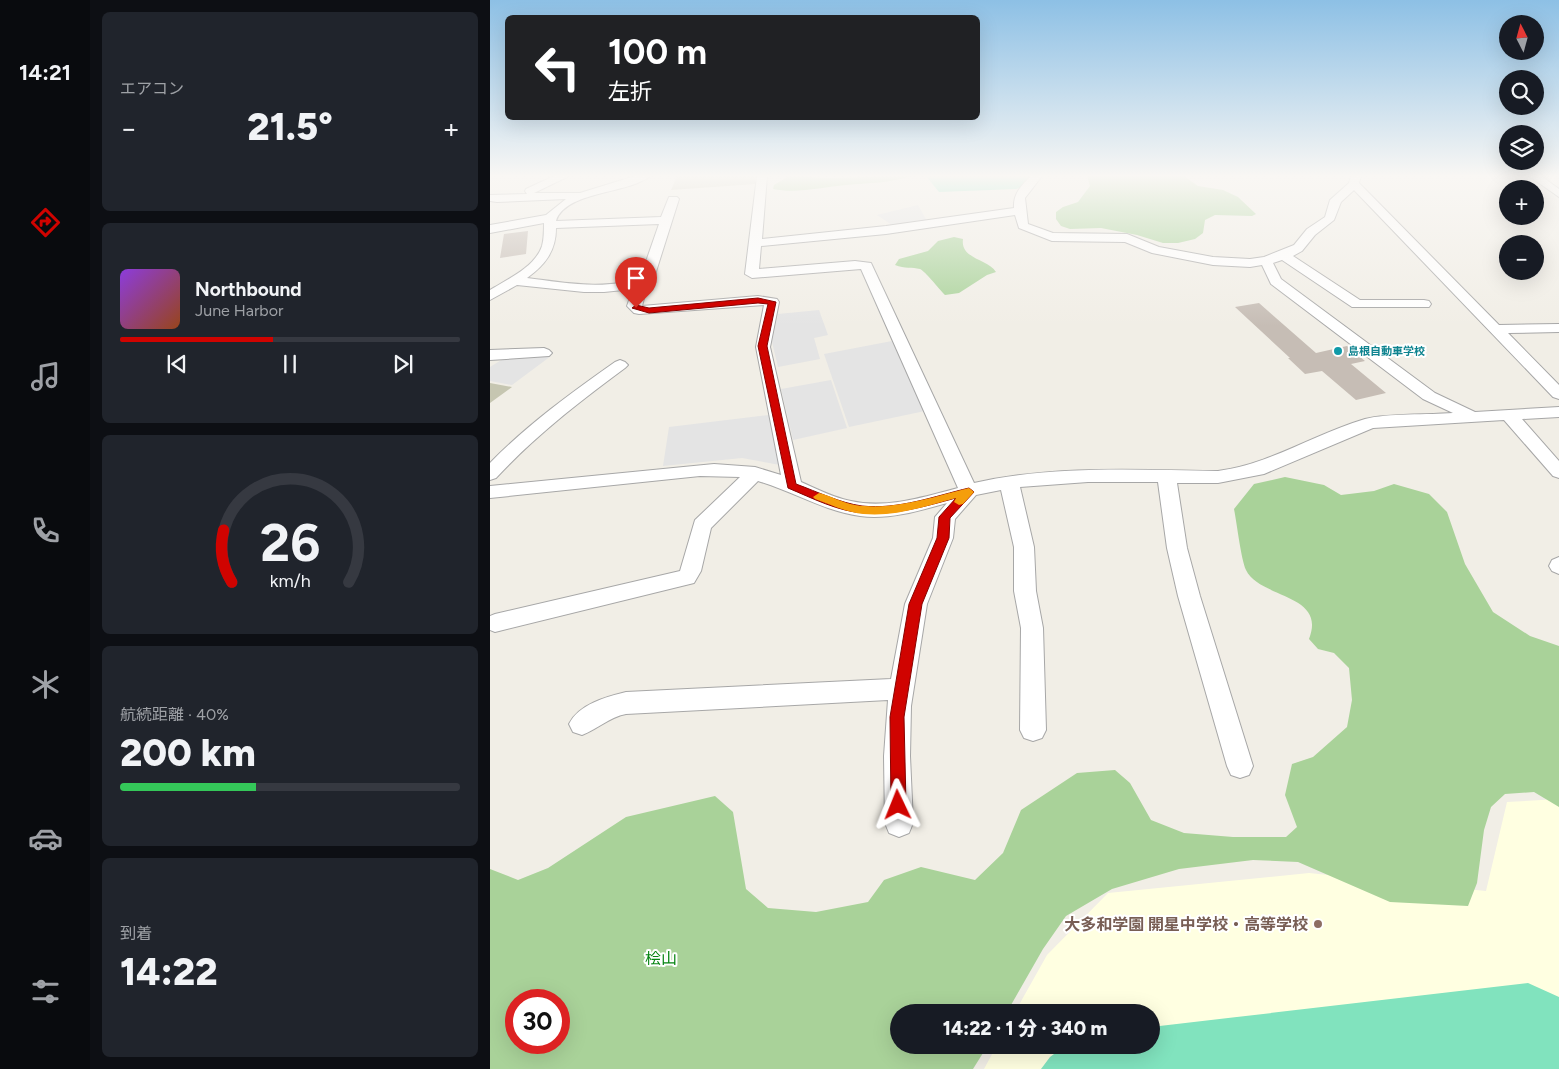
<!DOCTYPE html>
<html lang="ja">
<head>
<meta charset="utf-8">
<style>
	body { margin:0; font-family:Figtree,"Noto Sans JP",sans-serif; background:#20242c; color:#f1f3f6; height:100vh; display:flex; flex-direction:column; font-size:19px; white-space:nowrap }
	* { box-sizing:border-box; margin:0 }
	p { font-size:16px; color:#9ea1a6 }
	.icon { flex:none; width:28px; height:28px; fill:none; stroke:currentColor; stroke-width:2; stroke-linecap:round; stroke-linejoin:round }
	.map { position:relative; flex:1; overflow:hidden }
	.panel { display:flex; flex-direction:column; gap:12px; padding:12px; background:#0d0f14; width:400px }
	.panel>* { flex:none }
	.hud { position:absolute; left:15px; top:15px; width:475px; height:105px; border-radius:8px; box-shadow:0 5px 20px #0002; background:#202124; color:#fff; overflow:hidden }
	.needle { width:32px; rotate:354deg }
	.fabs { position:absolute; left:1009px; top:15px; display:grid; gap:10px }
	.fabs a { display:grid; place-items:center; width:45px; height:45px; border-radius:50%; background:#171b24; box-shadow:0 5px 20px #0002; font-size:25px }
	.speed { position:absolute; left:15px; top:989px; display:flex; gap:10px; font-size:25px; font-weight:700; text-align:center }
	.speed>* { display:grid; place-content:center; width:65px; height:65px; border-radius:50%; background:#171b24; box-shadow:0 5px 20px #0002; line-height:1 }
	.speed .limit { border:8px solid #d22; background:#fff; color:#111 }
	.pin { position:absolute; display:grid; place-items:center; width:42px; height:42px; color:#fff; margin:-51px -21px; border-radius:50% 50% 50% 0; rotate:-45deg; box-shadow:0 0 5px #0007 }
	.pin .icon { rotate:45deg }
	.me { position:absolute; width:55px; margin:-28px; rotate:358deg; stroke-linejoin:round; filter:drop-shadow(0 0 4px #0008) }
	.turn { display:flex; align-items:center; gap:18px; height:105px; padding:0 20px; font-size:22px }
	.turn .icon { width:65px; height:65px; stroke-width:2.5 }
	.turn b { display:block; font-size:35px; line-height:42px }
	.big { font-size:38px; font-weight:800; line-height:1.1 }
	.panel .tile { flex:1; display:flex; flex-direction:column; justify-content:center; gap:8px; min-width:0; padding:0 18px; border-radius:8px; background:#20242c }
	.panel .dial { align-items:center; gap:0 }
	.dial svg { height:130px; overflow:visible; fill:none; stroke:#363941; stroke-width:7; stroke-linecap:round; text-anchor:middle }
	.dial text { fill:#f1f3f6; stroke:none }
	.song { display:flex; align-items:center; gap:15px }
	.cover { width:60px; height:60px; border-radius:8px; background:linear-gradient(135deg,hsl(270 70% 55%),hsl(20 70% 35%)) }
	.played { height:5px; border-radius:2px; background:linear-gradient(90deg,#d00300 45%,#363941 45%) }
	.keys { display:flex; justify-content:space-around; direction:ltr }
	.heat { display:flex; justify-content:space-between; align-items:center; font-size:28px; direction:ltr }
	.charge { height:8px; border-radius:4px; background:linear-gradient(90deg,#34c759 40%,#363941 0) }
	.trip { position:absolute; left:400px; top:1004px; width:270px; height:50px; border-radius:25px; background:#171b24; box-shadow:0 5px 20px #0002; font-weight:800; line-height:50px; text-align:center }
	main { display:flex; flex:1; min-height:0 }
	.menu { display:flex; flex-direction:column; width:90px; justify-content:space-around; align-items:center; background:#090b0e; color:#9ea1a6 }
	.menu .icon { width:35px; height:35px }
	.menu .active { color:#d00300 }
	.menu b { font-size:22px; color:#f1f3f6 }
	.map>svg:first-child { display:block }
	.education { fill:#ffffe1 }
	.construction { fill:#c6c6b1 }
	.forest { fill:#a9d299; fill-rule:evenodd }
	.pitch { fill:#81e3be }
	.parking { fill:#e4e4e4 }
	.building { fill:#c6bdb5 }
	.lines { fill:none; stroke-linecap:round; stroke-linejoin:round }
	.street-casing { stroke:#a7a7a7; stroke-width:2 }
	.street { fill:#fff; fill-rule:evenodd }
	.route { fill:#d00300; stroke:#870200 }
	.slow { fill:#f59e0b }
	.culture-dot { fill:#0f9aa8; stroke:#fff; stroke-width:2 }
	.education-dot { fill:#8d6e63; stroke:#fff; stroke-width:2 }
	.labels { text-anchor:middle; stroke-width:4; stroke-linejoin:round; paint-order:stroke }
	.far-culture-label { font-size:11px; font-weight:bold; fill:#0d838f; stroke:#fff; text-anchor:start }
	.near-education-label { font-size:16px; font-weight:bold; fill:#785e54; stroke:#fff; text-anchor:end }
	.near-park-label { font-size:16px; fill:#078513; stroke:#fff }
</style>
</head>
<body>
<main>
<nav class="menu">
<b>14:21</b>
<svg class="icon active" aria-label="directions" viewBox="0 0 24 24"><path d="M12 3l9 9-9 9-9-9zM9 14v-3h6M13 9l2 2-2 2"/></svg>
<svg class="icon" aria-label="music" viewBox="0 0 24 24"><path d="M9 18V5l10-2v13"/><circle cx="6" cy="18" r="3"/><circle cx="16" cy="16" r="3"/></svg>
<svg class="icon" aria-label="phone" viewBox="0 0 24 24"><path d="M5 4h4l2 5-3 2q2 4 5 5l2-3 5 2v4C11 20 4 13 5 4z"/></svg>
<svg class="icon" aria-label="climate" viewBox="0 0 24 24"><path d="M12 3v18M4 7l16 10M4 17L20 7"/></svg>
<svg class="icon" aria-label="car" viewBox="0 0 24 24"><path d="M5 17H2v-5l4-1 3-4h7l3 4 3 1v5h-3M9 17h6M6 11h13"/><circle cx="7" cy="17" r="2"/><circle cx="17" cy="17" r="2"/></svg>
<svg class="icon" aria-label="filters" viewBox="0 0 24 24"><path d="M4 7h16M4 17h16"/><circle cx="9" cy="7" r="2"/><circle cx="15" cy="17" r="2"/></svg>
</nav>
<section class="panel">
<div class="tile"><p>エアコン</p>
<div class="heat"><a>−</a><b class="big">21.5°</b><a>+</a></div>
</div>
<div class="tile">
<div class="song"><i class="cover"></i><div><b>Northbound</b><p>June Harbor</p></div></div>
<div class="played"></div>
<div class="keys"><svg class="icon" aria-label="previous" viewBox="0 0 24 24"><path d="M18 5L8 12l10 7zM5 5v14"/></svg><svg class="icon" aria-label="pause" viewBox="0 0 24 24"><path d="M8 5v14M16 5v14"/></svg><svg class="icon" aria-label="next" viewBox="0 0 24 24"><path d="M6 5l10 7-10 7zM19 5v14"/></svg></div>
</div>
<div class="tile dial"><svg viewBox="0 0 100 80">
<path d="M14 69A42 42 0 1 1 86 69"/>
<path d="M14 69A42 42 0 0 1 9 37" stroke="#d00300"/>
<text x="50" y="56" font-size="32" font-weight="700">26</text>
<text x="50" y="72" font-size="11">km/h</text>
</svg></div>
<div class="tile"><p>航続距離 · 40%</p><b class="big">200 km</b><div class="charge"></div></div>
<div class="tile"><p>到着</p><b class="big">14:22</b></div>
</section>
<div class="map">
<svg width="1069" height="1069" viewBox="0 0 1069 1069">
	<rect width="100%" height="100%" fill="#f1eee6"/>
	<path class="education" d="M1069,799v270h-575l13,-24h154v-33h-136l32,-57 61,-62 201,-20 177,18 21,-89z"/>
	<path class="construction" d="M187,176h79l-1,8 -84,6z
		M0,383l22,4 -22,16z"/>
	<path class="forest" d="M299,176l40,2 83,-2c-23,7 -43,7 -66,9 -24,2 -49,9 -73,4l1,-4z
		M597,176h97l14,10 25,4 15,7 18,17 -4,2 -37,-1 -10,5 -2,13 -8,6 -17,4h-15l-26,-8 -36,-7 -31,1 -9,-3 -5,-7v-7l7,-5 15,-5 12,-16z
		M464,237l9,2c-3,20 25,20 33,33l-9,3 -28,18 -14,2c-6,-6 -20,-24 -25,-26 -8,-2 -15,0 -25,-4l4,-6 29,-8 10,-10z
		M795,477l39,8 17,10 33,-4 20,-7 35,10 18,18 18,52 28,48 37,24 29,10v161l-25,-15 -29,2 -14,13 -7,23 -7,53 -9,23 -78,-4 -92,-40 -45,-2 -74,9 -67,20 -46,27 -23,33 -36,63h-108v33h89l-15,24h-483v-200l28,11 30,-12 78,-51 89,-21 18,16 13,77 22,19 48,4 52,-10 16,-22 37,-13 54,13 28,-27 18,-43 56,-37 38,-3 15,13 21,37 33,13 49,4h53l11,-10 -12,-32 7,-31 21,-7 34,-30 5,-27 -3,-32 -15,-15 -16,-4 -9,-10c18,-46 -49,-40 -63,-69 -5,-11 -9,-46 -12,-61l20,-25zM26,1000h43v42h-43z"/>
	<path class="pitch" d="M436,176h108l-12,11 -6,2 -77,3z
		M1038,983l31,14v72h-518l9,-12 16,-12h85v-18z"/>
	<path class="parking" d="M428,205l10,18 -33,4 -18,-12z
		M329,310l9,25 -14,3 6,21 -42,8 -6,-25 6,-28z
		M402,341l33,70 -76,16 -25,-73z
		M61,356l-39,29 -22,-4v-14l13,-8z
		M341,380l16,48 -54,12 -12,-51z
		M279,415l11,50 -38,-7 -79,8 6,-39z"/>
	<path class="building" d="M38,231l-2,23 -26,4 4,-24z
		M769,303l57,50 31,-7 18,15 -14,3 35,29 -30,7 -34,-29 -17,3 -17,-16h2l-55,-51z"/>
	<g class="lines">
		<g class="street-casing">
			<path id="street" d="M64,176h15l-35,17h46l55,-17h15c-21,18 -85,15 -94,45l105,-4 8,-20h8l2,2 -25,79 -9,7 2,2 -5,19 116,-10 19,3 2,3 -9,45 31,135c16,7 33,16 50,19 35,8 73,-4 107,-13l-97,-219 -109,9 -7,-4 12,-98h10l-5,63 124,-13 128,-18c-1,-14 7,-22 17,-32h11l-17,22 3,26 25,9 74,1 32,13 54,10 37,2 14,-2 30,-12 13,-16 18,-12 5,-17 19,-17 2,-7h10l-2,7 140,142 60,-1v8l-51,1 51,52v14l-6,-2 -199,-207 -13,12 -7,18 -19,15 -13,16 -9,5 67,44h64l5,1 2,3 -2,3h-77l-70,-47 -9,3 8,16 154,114 40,19 84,-5v10l-37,2 37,42v17l-6,-2 -49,-56 -131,8 -109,46 -46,9h-41l10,65 13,48 53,170 -4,9 -9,3 -9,-3 -4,-9 -49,-170 -11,-48 -9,-66h-70l-68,5 14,60 2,44 7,37 3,102 -4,8 -9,3 -9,-3 -4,-8 1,-102 -7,-37v-44l-13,-57 -25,5 -21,24 -2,19 -26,66 -16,102 -1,50 3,67 -4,10 -10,4 -10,-4 -4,-10 -1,-67 4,-56 -262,14c-17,3 -28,15 -44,21l-9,-3 -4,-8c10,-20 37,-27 57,-32l265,-13 14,-75 28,-66 2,-21 12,-14c-28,8 -59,17 -87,13 -36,-5 -68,-25 -102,-35l-47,47 -10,43 -7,12 -199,49 -5,-2v-14l5,-2 185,-43 15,-51 45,-43 -40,-1 -210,22v-12l224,-22 41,3 26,8 -25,-128 8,-42 -125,9 -5,-1 -7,-7 6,-17 -29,3h-20l-67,-7 -27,15v-10c18,-11 45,-23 52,-44 2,-7 2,-16 2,-23l-54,10v-8l56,-10 20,-16 -69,3 -7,-1v-6l37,-1 -2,-3 1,-2zM525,215l4,13 33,13 73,1 27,11 61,12 37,2 12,-2 9,19 152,115 30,14c-24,2 -66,0 -88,6 -51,15 -94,45 -147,52 -81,-1 -164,-6 -244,12l-103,-220 -16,-2 -96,8 2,-23 125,-12zM169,224l-18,52c-30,16 -81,6 -114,2 18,-13 29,-27 29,-50z
				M1039,176h12l18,13v8z
				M54,348l5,2 3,3 -3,3 -59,4v-10z
				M130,360l5,2 3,3 -3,3c-46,34 -90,68 -129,110l-6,2v-17c37,-38 81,-70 125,-101z
				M1069,557v17l-7,-3 -3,-5 3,-6z"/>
		</g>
		<use href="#street" class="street"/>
	</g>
	<linearGradient id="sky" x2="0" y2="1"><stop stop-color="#8dc0e5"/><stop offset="0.54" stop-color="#f9f7f4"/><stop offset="1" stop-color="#f9f7f4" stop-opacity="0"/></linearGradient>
	<rect width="1069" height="326" fill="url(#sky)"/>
	<path class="route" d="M268,298l18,4 -9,44 29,138c22,8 44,19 66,22 36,4 73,-10 107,-18l5,4 -24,26 -1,20 -27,66 -18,113 2,88 -2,5 -6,3 -5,-3 -2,-5 -1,-88 19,-113 28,-66 2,-21 17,-19c-30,8 -60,17 -91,15 -26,-1 -53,-15 -77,-25l-30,-142 10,-42 -10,-1 -109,10 -17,-5 4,-3 13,3z"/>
	<path class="slow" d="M479,488l5,4 -11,12 -4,1 -5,-3 2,-4c-33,9 -70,22 -104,14 -13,-3 -25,-9 -37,-13l-2,-2 6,-4c12,3 24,10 36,12 38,6 77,-8 114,-17z"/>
	<circle class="culture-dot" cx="848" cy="351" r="5"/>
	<circle class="education-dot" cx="828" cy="924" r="5"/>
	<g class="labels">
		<g class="far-culture-label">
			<text x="858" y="355">島根自動車学校</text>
		</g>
		<g class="near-education-label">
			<text x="818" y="930">大多和学園 開星中学校・高等学校</text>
		</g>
		<g class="near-park-label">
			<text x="171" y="964">桧山</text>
		</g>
	</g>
</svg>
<div class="fabs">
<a><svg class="needle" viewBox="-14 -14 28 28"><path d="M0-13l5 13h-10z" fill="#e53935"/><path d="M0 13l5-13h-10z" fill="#9ea1a6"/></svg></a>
<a><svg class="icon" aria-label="search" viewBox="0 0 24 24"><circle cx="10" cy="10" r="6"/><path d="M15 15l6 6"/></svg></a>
<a><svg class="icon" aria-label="layers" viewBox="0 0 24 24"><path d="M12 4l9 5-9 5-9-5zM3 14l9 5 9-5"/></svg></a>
<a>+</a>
<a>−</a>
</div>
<div class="speed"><div class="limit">30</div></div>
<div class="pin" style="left:146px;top:308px;background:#d93025"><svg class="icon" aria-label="arrive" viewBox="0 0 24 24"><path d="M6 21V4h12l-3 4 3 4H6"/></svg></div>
<svg class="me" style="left:408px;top:805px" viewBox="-20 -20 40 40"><path d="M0-17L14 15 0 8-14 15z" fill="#d00300" stroke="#fff" stroke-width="4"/></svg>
<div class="trip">14:22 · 1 分 · 340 m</div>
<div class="hud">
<div class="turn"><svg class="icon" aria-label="left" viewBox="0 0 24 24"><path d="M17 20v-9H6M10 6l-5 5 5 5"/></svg><div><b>100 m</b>左折</div></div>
</div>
</div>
</main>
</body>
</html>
